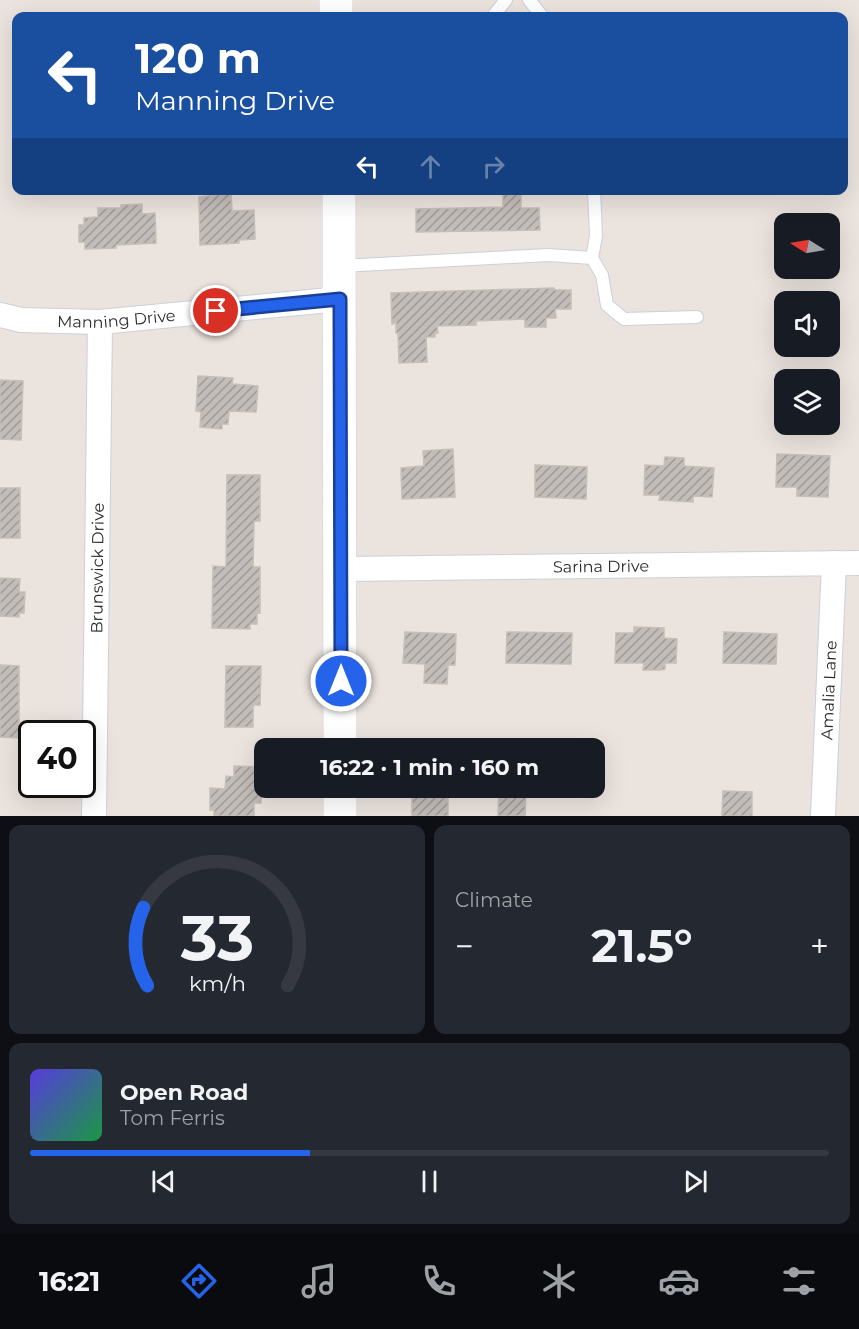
<!DOCTYPE html>
<html lang="en">
<head>
<meta charset="utf-8">
<style>
	body { margin:0; font-family:Montserrat,sans-serif; background:#242831; color:#f1f3f6; height:100vh; display:flex; flex-direction:column; font-size:22px; white-space:nowrap }
	* { box-sizing:border-box; margin:0 }
	p { font-size:20px; color:#9ea1a6 }
	.icon { flex:none; width:33px; height:33px; fill:none; stroke:currentColor; stroke-width:2; stroke-linecap:round; stroke-linejoin:round }
	.map { position:relative; height:816px; overflow:hidden }
	.sheet { display:flex; flex-direction:column; gap:9px; padding:9px; background:#0d0f14; flex:1 }
	.sheet>* { flex:none }
	.hud { position:absolute; left:12px; top:12px; width:836px; height:183px; border-radius:12px; box-shadow:0 6px 24px #0002; background:#1a4fa0; color:#fff; overflow:hidden }
	.needle { width:39px; rotate:281deg }
	.tools { position:absolute; left:774px; top:213px; display:grid; gap:12px }
	.tools a { display:grid; place-items:center; width:66px; height:66px; border-radius:12px; background:#171b24; box-shadow:0 6px 24px #0002; font-size:30px }
	.speed { position:absolute; left:18px; top:720px; display:flex; gap:12px; font-size:30px; font-weight:700; text-align:center }
	.speed>* { display:grid; place-content:center; width:78px; height:78px; border-radius:50%; background:#171b24; box-shadow:0 6px 24px #0002; line-height:1 }
	.speed .limit { border:3px solid #111; border-radius:9px; background:#fff; color:#111 }
	.pin { position:absolute; display:grid; place-items:center; width:51px; height:51px; color:#fff; margin:-26px; border:3px solid #fff; border-radius:50%; box-shadow:0 2px 6px #0007 }
	.me { position:absolute; width:66px; margin:-33px; rotate:0deg; stroke-linejoin:round; filter:drop-shadow(0 0 4px #0008) }
	.turn { display:flex; align-items:center; gap:21px; height:126px; padding:0 24px; font-size:27px }
	.turn .icon { width:78px; height:78px; stroke-width:2.5 }
	.turn b { display:block; font-size:42px; line-height:51px }
	.lanes { display:flex; align-items:center; height:57px; padding:0 24px; background:#0003; justify-content:center; gap:30px; direction:ltr }
	.lanes .off { opacity:.35 }
	.big { font-size:45px; font-weight:700; line-height:1.1 }
	.sheet .tile { flex:1; display:flex; flex-direction:column; justify-content:center; gap:9px; min-width:0; padding:0 21px; border-radius:12px; background:#242831 }
	.sheet .dial { align-items:center; gap:0 }
	.dial svg { height:156px; overflow:visible; fill:none; stroke:#363941; stroke-width:7; stroke-linecap:round; text-anchor:middle }
	.dial text { fill:#f1f3f6; stroke:none }
	.song { display:flex; align-items:center; gap:18px }
	.cover { width:72px; height:72px; border-radius:9px; background:linear-gradient(135deg,hsl(250 70% 55%),hsl(140 70% 35%)) }
	.played { height:6px; border-radius:3px; background:linear-gradient(90deg,#2563eb 35%,#363941 35%) }
	.keys { display:flex; justify-content:space-around; direction:ltr }
	.heat { display:flex; justify-content:space-between; align-items:center; font-size:33px; direction:ltr }
	.sheet .tiles { flex:1; display:grid; gap:9px; grid-template-columns:1fr 1fr }
	.tile:last-child { grid-column:span 2 }
	.trip { position:absolute; left:254px; top:738px; width:351px; height:60px; border-radius:12px; background:#171b24; box-shadow:0 6px 24px #0002; font-weight:700; line-height:60px; text-align:center }
	.tab-bar { display:flex; height:96px; justify-content:space-around; align-items:center; background:#090b0e; color:#9ea1a6 }
	.tab-bar .icon { width:42px; height:42px }
	.tab-bar .on { color:#2563eb }
	.tab-bar b { font-size:27px; color:#f1f3f6 }
	.map>svg:first-child { display:block }
	.building { fill:url(#building-hatch); stroke:#c6bfb7; stroke-width:1.5 }
	.lines { fill:none; stroke-linecap:round; stroke-linejoin:round }
	.lane-casing { stroke:#cbd0da; stroke-width:14 }
	.street-casing { stroke:#cbd0da; stroke-width:26 }
	.secondary-casing { stroke:#cbd0da; stroke-width:34 }
	.lane { stroke:#fff; stroke-width:12 }
	.street { stroke:#fff; stroke-width:24 }
	.secondary { stroke:#fff; stroke-width:33 }
	.route-casing { stroke:#184099; stroke-width:15 }
	.route { stroke:#2563eb; stroke-width:10 }
	.labels { text-anchor:middle; stroke-width:6; stroke-linejoin:round; paint-order:stroke }
	.street-label { font-size:16px; fill:#2a2a2a; stroke:#fff }
</style>
</head>
<body>
<div class="map">
<svg width="859" height="816" viewBox="0 0 859 816">
	<defs>
		<pattern id="building-hatch" width="6" height="6" patternUnits="userSpaceOnUse" patternTransform="scale(1.5)"><rect width="6" height="6" fill="#c3bdb9"/><path d="M-1 1l2-2M0 6l6-6M5 7l2-2" fill="none" stroke="#9f9a97"/></pattern>
	</defs>
	<rect width="100%" height="100%" fill="#ebe3dd"/>
	<path class="building" d="M231,193l1,18 22,-1 1,29 -16,1v3l-39,2 -1,-48z
		M503,193h18v15h18l1,22 -124,2v-23l87,-2z
		M142,204v10l13,-1 1,30 -40,2v3l-31,1v-7h-6v-17h5v-7l14,-1v-9h23v-3z
		M554,288l1,2h16v19h-16l1,9h-10v9h-21v-8l-49,2v4l-39,1 1,7h-3v4h-9l1,25 -28,1 -1,-30h-2v-10l-4,1 -1,-31z
		M198,376l35,2 -1,6 26,2 -2,26 -27,-1 -1,13h-6v5l-22,-2 1,-15 -5,-1z
		M0,380l23,1 -2,59 -21,-1z
		M453,449l2,48 -53,2 -1,-31 23,-2 -1,-15z
		M777,454l53,2 -2,41 -31,-1v-9h-21z
		M665,457l19,1v8l30,2 -2,29 -19,-1v6l-34,-2 1,-5h-16l1,-30 19,1z
		M535,465l52,2 -1,32 -51,-2z
		M227,475h33v46h-6l-1,46h7v46l-3,-1v12h-7v5l-38,-1 1,-62 13,1z
		M0,488h20v50h-20z
		M0,578l20,1 -1,13h6l-1,21h-5v4l-19,-1z
		M634,627l30,1v10l13,1 -1,24h-11v6l-4,1h-18l1,-7h-29l1,-30h18z
		M405,632l51,2 -1,31h-7l-1,19 -23,-1 1,-19 -22,-1z
		M507,632l65,1 -1,31 -65,-1z
		M724,632l53,2 -1,30 -53,-1z
		M0,665l19,1v72l-19,-1z
		M226,666h35l-1,39h-7v22h-28z
		M234,766l28,1 -1,36h-7v13h-40v-6h-4v-22l15,1 1,-13 8,1z
		M499,790l27,1 -1,25h-27z
		M723,791l29,1v24h-30z
		M412,793h36v23h-36z"/>
	<g class="lines">
		<g class="lane-casing">
			<path id="lane" d="M529,0l13,16
				M493,16l13,-16
				M592,258l4,-22 -2,-46
				M341,266l207,-11 44,3 10,17 5,30 17,14 73,-2"/>
		</g>
		<g class="street-casing">
			<g id="street">
				<path id="s1" d="M0,315l21,5 79,2 240,-23"/>
				<path id="s2" d="M341,569l518,-6"/>
				<path id="s3" d="M94,816l6,-494"/>
				<path id="s4" d="M823,816l11,-253"/>
			</g>
		</g>
		<g class="secondary-casing">
			<path id="secondary" d="M336,0v16
				M339,190l1,558
				M340,816v-28"/>
		</g>
		<use href="#lane" class="lane"/>
		<use href="#street" class="street"/>
		<use href="#secondary" class="secondary"/>
	</g>
	<g class="lines">
		<g class="route-casing">
			<path id="route" d="M216,311l124,-12 1,382"/>
		</g>
		<use href="#route" class="route"/>
	</g>
	<g class="labels">
		<g class="street-label">
			<text dy="6" stroke="none"><textPath href="#s1" startOffset="117">Manning Drive</textPath></text>
			<text dy="6" stroke="none"><textPath href="#s2" startOffset="260">Sarina Drive</textPath></text>
			<text dy="6" stroke="none"><textPath href="#s3" startOffset="248">Brunswick Drive</textPath></text>
			<text dy="6" stroke="none"><textPath href="#s4" startOffset="126">Amalia Lane</textPath></text>
		</g>
	</g>
</svg>
<div class="tools">
<a><svg class="needle" viewBox="-14 -14 28 28"><path d="M0-13l5 13h-10z" fill="#e53935"/><path d="M0 13l5-13h-10z" fill="#9ea1a6"/></svg></a>
<a><svg class="icon" aria-label="sound" viewBox="0 0 24 24"><path d="M4 9h4l5-4v14l-5-4H4zM17 9q2 3 0 6"/></svg></a>
<a><svg class="icon" aria-label="layers" viewBox="0 0 24 24"><path d="M12 4l9 5-9 5-9-5zM3 14l9 5 9-5"/></svg></a>
</div>
<div class="speed"><div class="limit">40</div></div>
<div class="pin" style="left:216px;top:311px;background:#d93025"><svg class="icon" aria-label="arrive" viewBox="0 0 24 24"><path d="M6 21V4h12l-3 4 3 4H6"/></svg></div>
<svg class="me" style="left:341px;top:681px" viewBox="-20 -20 40 40"><circle r="17" fill="#2563eb" stroke="#fff" stroke-width="3"/><path d="M0-11L8 9 0 5-8 9z" fill="#fff"/></svg>
<div class="trip">16:22 · 1 min · 160 m</div>
<div class="hud">
<div class="turn"><svg class="icon" aria-label="left" viewBox="0 0 24 24"><path d="M17 20v-9H6M10 6l-5 5 5 5"/></svg><div><b>120 m</b>Manning Drive</div></div>
<div class="lanes"><svg class="icon" aria-label="left" viewBox="0 0 24 24"><path d="M17 20v-9H6M10 6l-5 5 5 5"/></svg><svg class="icon off" aria-label="ahead" viewBox="0 0 24 24"><path d="M12 20V5M6 11l6-6 6 6"/></svg><svg class="icon off" aria-label="right" viewBox="0 0 24 24"><path d="M7 20v-9h11M14 6l5 5-5 5"/></svg></div>
</div>
</div>
<section class="sheet">
<div class="tiles">
<div class="tile dial"><svg viewBox="0 0 100 80">
<path d="M14 69A42 42 0 1 1 86 69"/>
<path d="M14 69A42 42 0 0 1 12 29" stroke="#2563eb"/>
<text x="50" y="56" font-size="32" font-weight="700">33</text>
<text x="50" y="72" font-size="11">km/h</text>
</svg></div>
<div class="tile"><p>Climate</p>
<div class="heat"><a>−</a><b class="big">21.5°</b><a>+</a></div>
</div>
<div class="tile">
<div class="song"><i class="cover"></i><div><b>Open Road</b><p>Tom Ferris</p></div></div>
<div class="played"></div>
<div class="keys"><svg class="icon" aria-label="previous" viewBox="0 0 24 24"><path d="M18 5L8 12l10 7zM5 5v14"/></svg><svg class="icon" aria-label="pause" viewBox="0 0 24 24"><path d="M8 5v14M16 5v14"/></svg><svg class="icon" aria-label="next" viewBox="0 0 24 24"><path d="M6 5l10 7-10 7zM19 5v14"/></svg></div>
</div>
</div>
</section>
<nav class="tab-bar">
<b>16:21</b>
<svg class="icon on" aria-label="directions" viewBox="0 0 24 24"><path d="M12 3l9 9-9 9-9-9zM9 14v-3h6M13 9l2 2-2 2"/></svg>
<svg class="icon" aria-label="music" viewBox="0 0 24 24"><path d="M9 18V5l10-2v13"/><circle cx="6" cy="18" r="3"/><circle cx="16" cy="16" r="3"/></svg>
<svg class="icon" aria-label="phone" viewBox="0 0 24 24"><path d="M5 4h4l2 5-3 2q2 4 5 5l2-3 5 2v4C11 20 4 13 5 4z"/></svg>
<svg class="icon" aria-label="climate" viewBox="0 0 24 24"><path d="M12 3v18M4 7l16 10M4 17L20 7"/></svg>
<svg class="icon" aria-label="car" viewBox="0 0 24 24"><path d="M5 17H2v-5l4-1 3-4h7l3 4 3 1v5h-3M9 17h6M6 11h13"/><circle cx="7" cy="17" r="2"/><circle cx="17" cy="17" r="2"/></svg>
<svg class="icon" aria-label="filters" viewBox="0 0 24 24"><path d="M4 7h16M4 17h16"/><circle cx="9" cy="7" r="2"/><circle cx="15" cy="17" r="2"/></svg>
</nav>
</body>
</html>
